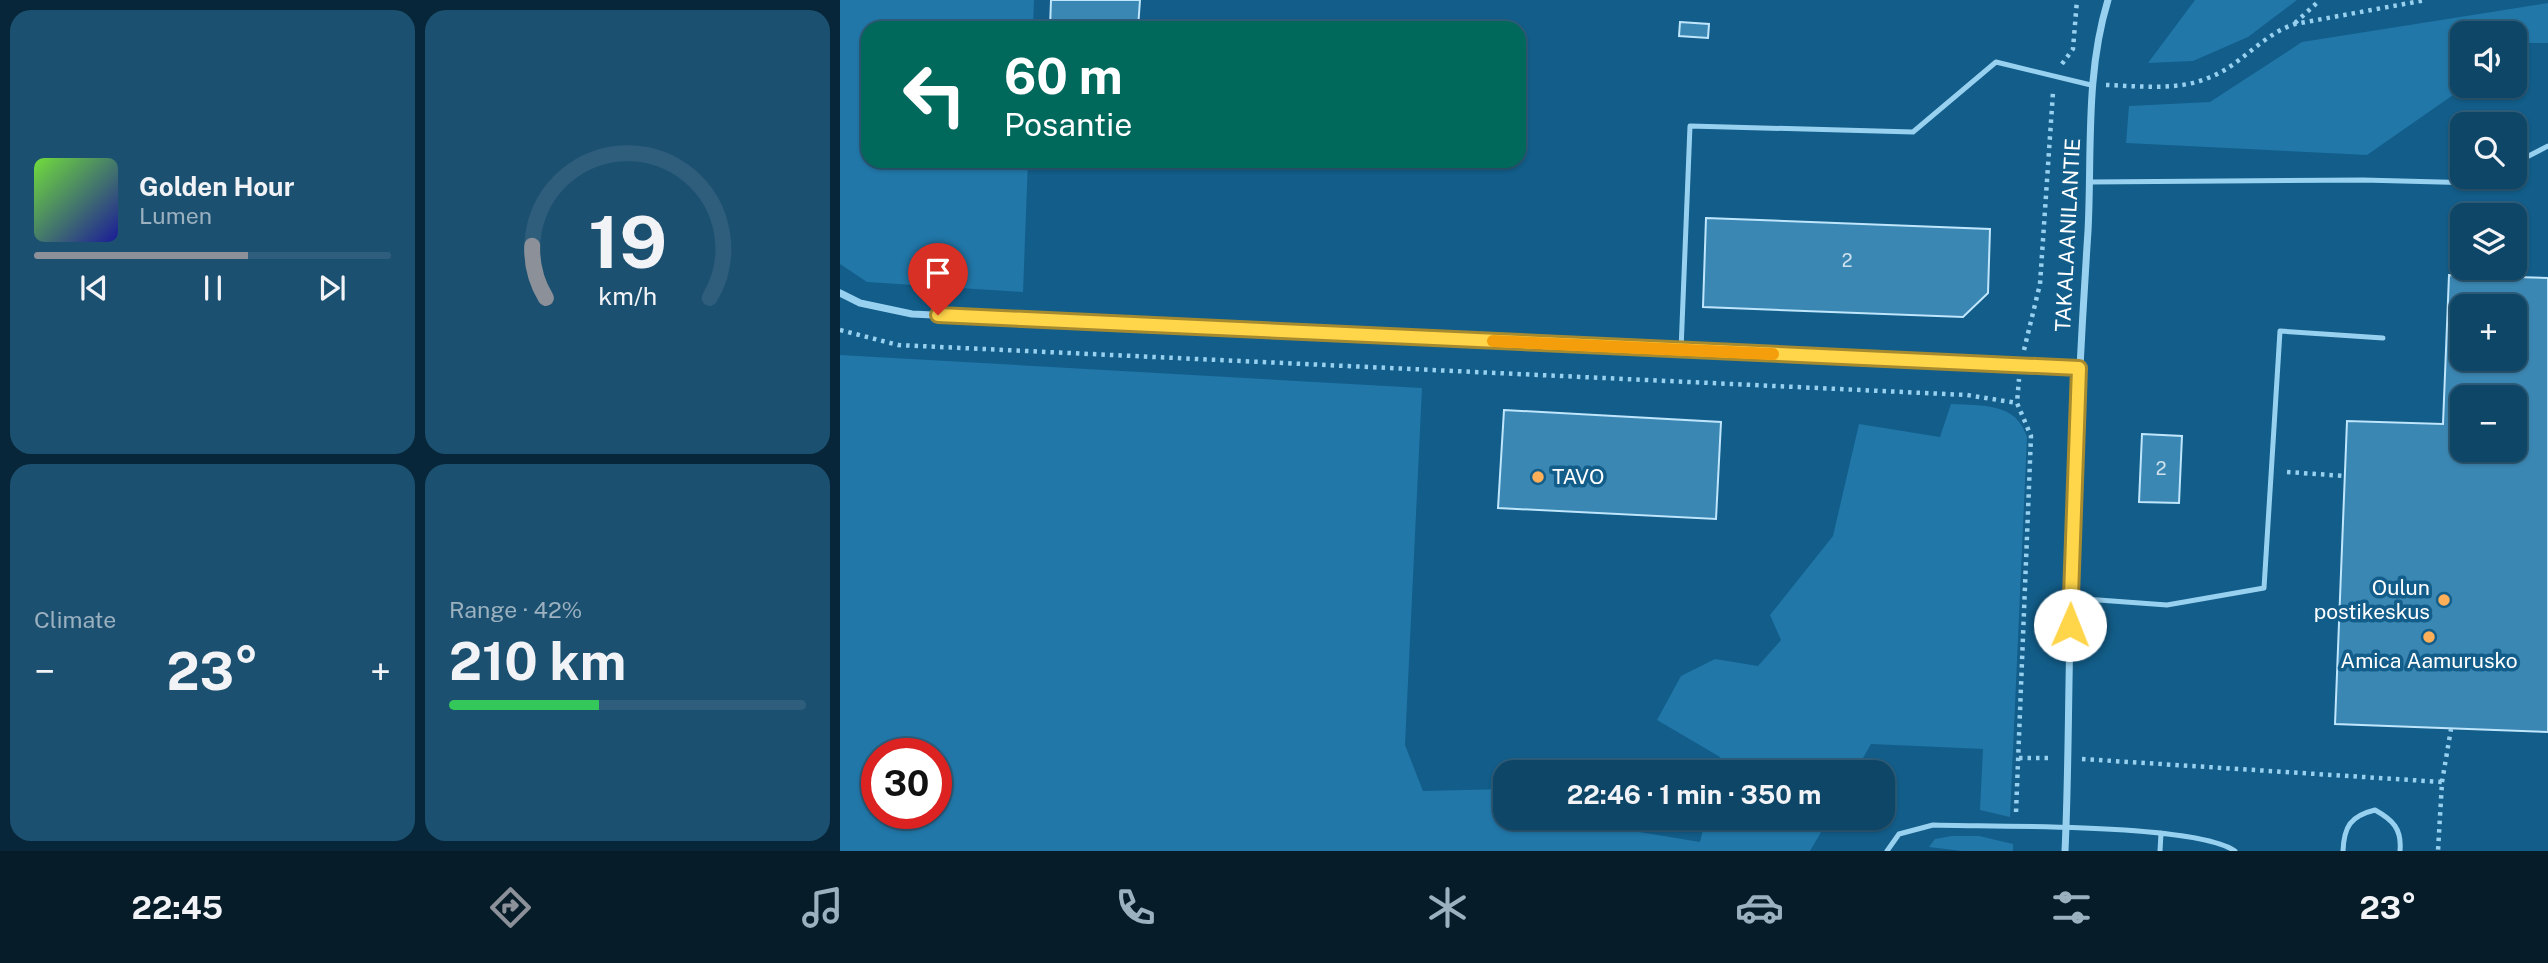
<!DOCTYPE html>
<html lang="en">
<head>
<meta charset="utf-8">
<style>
	body { margin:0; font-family:"Public Sans",sans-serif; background:#1c5070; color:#f1f3f6; height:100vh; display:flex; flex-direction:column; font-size:26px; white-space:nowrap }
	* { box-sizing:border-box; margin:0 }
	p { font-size:23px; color:#9bb1c0 }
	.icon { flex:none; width:38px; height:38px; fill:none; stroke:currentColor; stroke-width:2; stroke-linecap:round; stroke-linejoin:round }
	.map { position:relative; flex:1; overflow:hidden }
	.side { display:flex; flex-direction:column; gap:10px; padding:10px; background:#082639; width:840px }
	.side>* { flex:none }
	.banner { position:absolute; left:21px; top:21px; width:665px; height:147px; border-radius:21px; box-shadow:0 2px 5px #0004,0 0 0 2px #2e5e7b; background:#00695c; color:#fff; overflow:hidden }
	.buttons { position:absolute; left:1610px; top:21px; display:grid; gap:14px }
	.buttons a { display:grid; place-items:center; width:77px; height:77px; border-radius:14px; background:#0e4667; box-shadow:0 2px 5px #0004,0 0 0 2px #2e5e7b; font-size:35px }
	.speed { position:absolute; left:21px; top:738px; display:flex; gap:14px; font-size:35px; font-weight:700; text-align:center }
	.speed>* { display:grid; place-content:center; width:91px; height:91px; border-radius:50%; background:#0e4667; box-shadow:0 2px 5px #0004,0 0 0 2px #2e5e7b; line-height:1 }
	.speed .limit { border:10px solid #d22; background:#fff; color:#111 }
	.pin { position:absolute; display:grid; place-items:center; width:60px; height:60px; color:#fff; margin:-72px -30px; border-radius:50% 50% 50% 0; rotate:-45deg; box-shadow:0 0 7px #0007 }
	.pin .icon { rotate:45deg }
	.me { position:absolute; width:77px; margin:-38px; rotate:1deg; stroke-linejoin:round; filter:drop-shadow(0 0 5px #0008) }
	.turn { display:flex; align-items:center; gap:24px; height:147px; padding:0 28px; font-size:32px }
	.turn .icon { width:91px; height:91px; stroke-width:2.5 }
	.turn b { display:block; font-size:49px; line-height:60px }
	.big { font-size:52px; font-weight:700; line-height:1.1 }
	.side .card { flex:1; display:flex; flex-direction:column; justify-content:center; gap:10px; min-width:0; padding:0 24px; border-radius:21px; background:#1c5070 }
	.side .dial { align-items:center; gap:0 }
	.dial svg { height:182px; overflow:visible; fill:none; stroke:#2e5e7b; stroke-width:7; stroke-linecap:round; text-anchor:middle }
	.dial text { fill:#f1f3f6; stroke:none }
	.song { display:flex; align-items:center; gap:21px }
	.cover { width:84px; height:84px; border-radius:10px; background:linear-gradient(135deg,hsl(100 70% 55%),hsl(240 70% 35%)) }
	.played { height:7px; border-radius:4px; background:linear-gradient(90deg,#8c9099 60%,#2e5e7b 60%) }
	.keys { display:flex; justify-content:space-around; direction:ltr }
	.heat { display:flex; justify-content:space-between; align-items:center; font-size:38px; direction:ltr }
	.charge { height:10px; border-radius:5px; background:linear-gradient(90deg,#34c759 42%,#2e5e7b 0) }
	.side .tiles { flex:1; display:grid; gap:10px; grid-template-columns:repeat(2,1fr) }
	.trip { position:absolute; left:653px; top:760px; width:402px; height:70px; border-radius:21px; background:#0e4667; box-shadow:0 2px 5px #0004,0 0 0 2px #2e5e7b; font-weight:700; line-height:70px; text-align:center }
	.tabs { display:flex; height:112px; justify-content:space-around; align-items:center; background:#061c29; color:#9bb1c0 }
	.tabs .icon { width:49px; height:49px }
	.tabs .selected { color:#8c9099 }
	.tabs b { font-size:32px; color:#f1f3f6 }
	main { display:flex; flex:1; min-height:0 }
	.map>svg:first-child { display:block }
	.green { fill:#2177a8; fill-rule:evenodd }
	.building { fill:#3b87b3; stroke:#bfe6fc; stroke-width:2; fill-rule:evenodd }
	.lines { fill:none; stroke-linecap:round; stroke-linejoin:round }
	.path { stroke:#98d1f0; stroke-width:4.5; stroke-dasharray:3.5 5; stroke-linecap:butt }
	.service { stroke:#98d1f0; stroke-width:5 }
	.minor { stroke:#98d1f0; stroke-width:7 }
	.route-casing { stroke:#a68a30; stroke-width:18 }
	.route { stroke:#ffd54a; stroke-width:12 }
	.slow { stroke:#f59e0b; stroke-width:12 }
	.poi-dot { fill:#ffaf58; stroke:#125d89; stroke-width:2.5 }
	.labels { text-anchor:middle; stroke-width:7; stroke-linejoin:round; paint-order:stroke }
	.number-label { font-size:18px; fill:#cee1ec }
	.street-label { font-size:21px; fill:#fff; stroke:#125d89 }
	.poi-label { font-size:21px; fill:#fff; stroke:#125d89; text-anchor:start }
</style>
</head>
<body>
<main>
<section class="side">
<div class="tiles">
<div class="card">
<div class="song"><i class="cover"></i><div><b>Golden Hour</b><p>Lumen</p></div></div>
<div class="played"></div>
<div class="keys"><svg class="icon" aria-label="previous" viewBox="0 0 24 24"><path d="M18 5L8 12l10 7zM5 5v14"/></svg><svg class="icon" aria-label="pause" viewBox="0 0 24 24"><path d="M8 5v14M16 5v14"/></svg><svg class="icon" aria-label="next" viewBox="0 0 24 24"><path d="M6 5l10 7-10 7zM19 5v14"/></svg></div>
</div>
<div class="card dial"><svg viewBox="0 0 100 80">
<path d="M14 69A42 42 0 1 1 86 69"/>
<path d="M14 69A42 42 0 0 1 8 46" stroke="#8c9099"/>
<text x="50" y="56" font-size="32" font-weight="700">19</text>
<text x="50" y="72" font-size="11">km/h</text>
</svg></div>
<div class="card"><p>Climate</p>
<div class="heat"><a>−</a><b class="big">23°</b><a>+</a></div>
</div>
<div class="card"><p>Range · 42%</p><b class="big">210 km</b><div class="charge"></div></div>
</div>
</section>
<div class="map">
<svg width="1708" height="851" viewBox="0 0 1708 851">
	<rect width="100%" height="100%" fill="#125d89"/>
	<path class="green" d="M0,0h194l-1,28h-165v133h160l-5,131 -156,-10 -27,-18z
		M1355,0h102l-49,37 -55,24 -45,2z
		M1708,3v40h-21l-12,8v-18h-53v53h4l-99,69 -241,-12 3,-37 81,-4 92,-60z
		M0,355l582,33 -17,357 18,46 82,-2v28h95l33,14 67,11 6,-25h124l-20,34h-970zM96,754v60h-59v-60z
		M1111,404c32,2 65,-2 76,33l-17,380 -30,-7 3,-61 -112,-5 -16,28h-138l3,-15 -63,-37 24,-44 34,-17 43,7 23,-26 -11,-25 63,-79 26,-112 81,13z
		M1112,836h27l34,8v7h-51l-33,-4 6,-8z"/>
	<path class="building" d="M211,0h89l-2,28h-88z
		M840,22l29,2 -1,14 -29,-2z
		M866,218l284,11 -2,64 -25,24 -260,-10z
		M1609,275l99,3v454l-213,-8 12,-303 96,3zM1622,306h53v53h-53zM1622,397h53v53h-53z
		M664,410l217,12 -5,97 -218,-11z
		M1302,434l40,2 -3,67 -40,-1z"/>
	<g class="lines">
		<path class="path" d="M1455,23l25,-23
			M1222,64l11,-15 4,-49
			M1266,85c34,1 71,6 102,-7 33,-12 53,-43 87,-54l131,-24
			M0,330l58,15 1069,50 50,8
			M1184,350l16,-66 13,-192
			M1447,472l58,4
			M1179,758h34
			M1242,759l360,23 -4,69
			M1602,782l9,-53
			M1176,812l15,-376 -14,-33 2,-24"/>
		<path class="service" d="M1675,163l33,-17
			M1250,182l273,-2 115,3 12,-6
			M841,350l9,-224 223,6 83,-70 95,23
			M1231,598l96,7 97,-17 16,-257 103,7
			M1047,851l12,-17 34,-9c60,2 260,-2 302,26
			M1320,851l1,-18
			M1503,851c1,-24 7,-35 32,-41 18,10 27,19 25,41"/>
		<path class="minor" d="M0,293l20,10 52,11 1167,54
			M1225,851c4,-85 3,-169 6,-254 3,-122 9,-244 17,-366 4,-77 -3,-156 20,-231"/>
	</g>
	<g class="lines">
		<g class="route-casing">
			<path id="route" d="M98,315l1141,53 -9,257"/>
		</g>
		<use href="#route" class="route"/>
		<path class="slow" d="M653,341l280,13"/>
	</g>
	<g class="poi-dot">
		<circle cx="698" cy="477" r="7"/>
		<circle cx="1604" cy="600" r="7"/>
		<circle cx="1589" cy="637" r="7"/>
	</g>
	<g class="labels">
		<g class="number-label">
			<text x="1007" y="267">2</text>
			<text x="1321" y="475">2</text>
		</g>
		<g class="street-label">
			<text transform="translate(1228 235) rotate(-87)" y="7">TAKALAANILANTIE</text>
		</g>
		<g class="poi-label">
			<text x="712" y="484">TAVO</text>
			<text x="1590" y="595" text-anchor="end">Oulun<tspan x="1590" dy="24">postikeskus</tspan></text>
			<text x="1589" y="668" text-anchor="middle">Amica Aamurusko</text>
		</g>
	</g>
</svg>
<div class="buttons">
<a><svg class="icon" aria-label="sound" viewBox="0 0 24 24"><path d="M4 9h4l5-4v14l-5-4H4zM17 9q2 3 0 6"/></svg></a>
<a><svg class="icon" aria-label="search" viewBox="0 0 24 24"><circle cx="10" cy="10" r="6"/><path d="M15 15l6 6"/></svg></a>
<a><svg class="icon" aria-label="layers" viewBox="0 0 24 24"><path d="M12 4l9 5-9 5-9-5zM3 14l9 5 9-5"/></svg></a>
<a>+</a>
<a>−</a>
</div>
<div class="speed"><div class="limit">30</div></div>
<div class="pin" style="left:98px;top:315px;background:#d93025"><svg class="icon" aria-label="arrive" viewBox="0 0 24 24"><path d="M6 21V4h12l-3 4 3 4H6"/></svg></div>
<svg class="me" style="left:1230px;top:625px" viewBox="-20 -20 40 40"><circle r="19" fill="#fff"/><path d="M0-13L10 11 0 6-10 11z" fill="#ffd54a"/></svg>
<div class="trip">22:46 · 1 min · 350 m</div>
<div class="banner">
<div class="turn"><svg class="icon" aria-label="left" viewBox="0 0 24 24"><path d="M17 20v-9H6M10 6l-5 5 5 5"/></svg><div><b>60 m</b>Posantie</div></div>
</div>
</div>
</main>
<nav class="tabs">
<b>22:45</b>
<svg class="icon selected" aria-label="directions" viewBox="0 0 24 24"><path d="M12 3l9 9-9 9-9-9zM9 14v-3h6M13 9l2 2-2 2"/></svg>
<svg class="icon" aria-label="music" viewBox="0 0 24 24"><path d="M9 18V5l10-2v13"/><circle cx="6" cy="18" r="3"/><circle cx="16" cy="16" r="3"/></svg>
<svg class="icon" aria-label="phone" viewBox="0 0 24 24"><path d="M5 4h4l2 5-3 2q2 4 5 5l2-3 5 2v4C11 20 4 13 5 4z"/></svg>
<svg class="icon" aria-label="climate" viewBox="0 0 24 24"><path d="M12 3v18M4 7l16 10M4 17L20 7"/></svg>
<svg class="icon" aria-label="car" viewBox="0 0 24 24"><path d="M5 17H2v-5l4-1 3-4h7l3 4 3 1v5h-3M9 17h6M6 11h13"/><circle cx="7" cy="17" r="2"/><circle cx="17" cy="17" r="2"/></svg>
<svg class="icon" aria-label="filters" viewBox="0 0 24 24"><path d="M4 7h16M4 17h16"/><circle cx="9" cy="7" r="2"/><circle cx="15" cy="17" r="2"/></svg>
<b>23°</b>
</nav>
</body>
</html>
